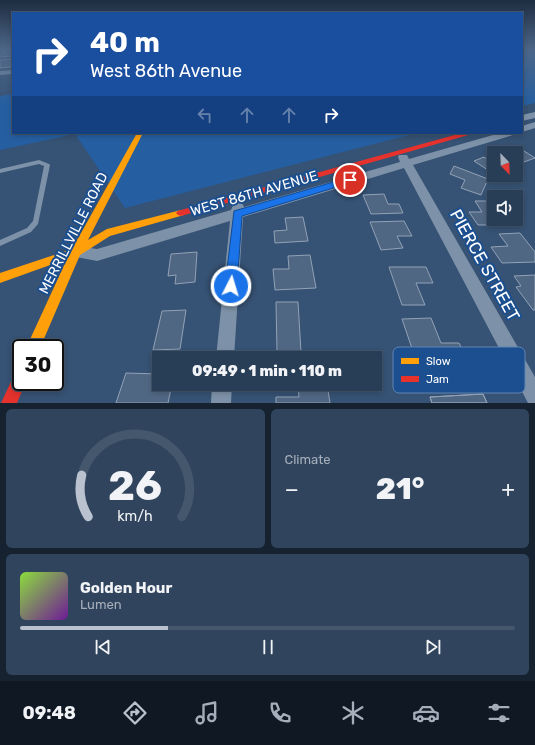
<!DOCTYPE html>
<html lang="en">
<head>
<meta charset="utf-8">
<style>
	body { margin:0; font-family:Rubik,sans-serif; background:#30455d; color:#f1f3f6; height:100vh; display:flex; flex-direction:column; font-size:15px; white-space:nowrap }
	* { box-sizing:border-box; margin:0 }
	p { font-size:13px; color:#a5aeba }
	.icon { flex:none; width:22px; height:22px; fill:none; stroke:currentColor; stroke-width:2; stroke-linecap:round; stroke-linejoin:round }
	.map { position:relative; height:403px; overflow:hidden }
	.drawer { display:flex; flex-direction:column; gap:6px; padding:6px; background:#162230; flex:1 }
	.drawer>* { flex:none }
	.hud { position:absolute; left:12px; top:12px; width:511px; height:122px; border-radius:0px; box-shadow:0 2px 6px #0003,0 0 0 1px #44576d; background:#1a4fa0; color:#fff; overflow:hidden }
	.needle { width:26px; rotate:157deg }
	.controls { position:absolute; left:487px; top:146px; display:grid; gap:8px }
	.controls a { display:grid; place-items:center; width:36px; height:36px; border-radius:0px; background:#283e57; box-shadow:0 2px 6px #0003,0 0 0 1px #44576d; font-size:20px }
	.speed { position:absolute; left:12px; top:339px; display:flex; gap:8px; font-size:20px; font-weight:700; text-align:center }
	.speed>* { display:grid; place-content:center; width:52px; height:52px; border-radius:50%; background:#283e57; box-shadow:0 2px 6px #0003,0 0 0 1px #44576d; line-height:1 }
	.speed .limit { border:2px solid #111; border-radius:6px; background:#fff; color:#111 }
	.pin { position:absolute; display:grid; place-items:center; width:34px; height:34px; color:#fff; margin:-17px; border:2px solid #fff; border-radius:50%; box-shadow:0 1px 4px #0007 }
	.me { position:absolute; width:44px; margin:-22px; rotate:5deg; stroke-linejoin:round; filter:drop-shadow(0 0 3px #0008) }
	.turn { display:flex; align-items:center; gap:14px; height:84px; padding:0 12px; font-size:18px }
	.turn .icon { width:52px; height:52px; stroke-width:2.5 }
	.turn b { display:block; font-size:28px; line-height:34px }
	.lanes { display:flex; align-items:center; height:38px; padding:0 12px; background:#0003; justify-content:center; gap:20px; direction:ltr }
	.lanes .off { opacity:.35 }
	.big { font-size:30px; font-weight:800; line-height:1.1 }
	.drawer .card { flex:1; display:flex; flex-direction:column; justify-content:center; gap:6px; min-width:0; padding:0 14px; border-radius:6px; background:#30455d }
	.drawer .dial { align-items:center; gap:0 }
	.dial svg { height:104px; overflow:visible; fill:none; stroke:#44576d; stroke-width:7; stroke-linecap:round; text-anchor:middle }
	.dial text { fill:#f1f3f6; stroke:none }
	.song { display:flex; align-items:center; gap:12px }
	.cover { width:48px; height:48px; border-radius:6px; background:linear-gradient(135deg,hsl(90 70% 55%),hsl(280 70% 35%)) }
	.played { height:4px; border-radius:2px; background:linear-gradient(90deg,#b9c2ce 30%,#44576d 30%) }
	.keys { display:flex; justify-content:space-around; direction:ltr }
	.heat { display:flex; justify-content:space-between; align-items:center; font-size:22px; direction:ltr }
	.drawer .tiles { flex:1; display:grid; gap:6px; grid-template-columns:1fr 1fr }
	.card:last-child { grid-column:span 2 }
	.trip { position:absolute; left:152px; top:351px; width:230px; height:40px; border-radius:0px; background:#283e57; box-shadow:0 2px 6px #0003,0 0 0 1px #44576d; font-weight:800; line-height:40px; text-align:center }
	.tab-bar { display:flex; height:64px; justify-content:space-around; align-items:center; background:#101923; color:#a5aeba }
	.tab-bar .icon { width:28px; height:28px }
	.tab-bar .on { color:#b9c2ce }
	.tab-bar b { font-size:18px; color:#f1f3f6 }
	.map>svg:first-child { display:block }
	.green { fill:#265fa1 }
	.building { fill:#506783; stroke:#92a2b6 }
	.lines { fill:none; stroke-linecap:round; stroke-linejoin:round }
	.lane { fill:#7d92a8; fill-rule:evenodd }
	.street { fill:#7d92a8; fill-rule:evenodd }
	.slow { fill:#ff9f0a; fill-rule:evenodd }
	.jam { fill:#e5322d; fill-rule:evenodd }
	.route { fill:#1a73e8; stroke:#114b97 }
	.labels { text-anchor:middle; stroke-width:4; stroke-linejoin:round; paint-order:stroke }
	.street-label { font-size:14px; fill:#fff; stroke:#1b4f8f }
	.near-street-label { font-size:17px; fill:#fff; stroke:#1b4f8f }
	.key { fill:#1b4f8f; stroke:#5f84b1; stroke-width:1 }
	.key-label { font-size:11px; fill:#fff }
</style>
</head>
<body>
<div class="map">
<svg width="535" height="403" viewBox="0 0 535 403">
	<rect width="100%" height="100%" fill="#365274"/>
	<path class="green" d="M522,49h13v54l-13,3z
		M13,94v39h404l-292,75 -50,-74 -75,16v-54z"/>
	<path class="building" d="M13,49v7l-13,1 4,-7z
		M13,59v5l-3,3 -10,1v-8z
		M521,149l14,9 -14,5 -5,-3v-7l-16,-1 6,-2 5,3z
		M484,157l10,7v10l-20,-13z
		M454,166l34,13 -7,16 -20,-7 4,-8 -15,-6z
		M384,194l4,10h11l4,9 -32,1 -8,-19z
		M475,201h18l1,18h13l4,6h-33l-9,-13h13z
		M303,217l5,24 -33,2 -1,-12 13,-1 -2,-12z
		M404,221l8,15h-15l6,12 -22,2 -11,-28z
		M520,233l15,19v10l-33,1 -11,-16 17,-1 -9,-12z
		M197,252l-2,30 -20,2 1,-9 -8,1 3,-22z
		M310,255l6,33 -41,2 -2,-21h16l-1,-13z
		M389,267h37l7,16h-17l9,22h-23z
		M535,275v35h-2l-17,-23 5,-1 -7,-10z
		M276,302h22l3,50h-24z
		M186,310l-6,39 -27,1 9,-39z
		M431,318l10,25h18l12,24 -52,2 -17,-50z
		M126,373l33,1v10h13l-4,19h-52z
		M298,384h29l3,19h-54v-6h23z
		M483,394l4,9h-55l-2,-6z
		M483,394l4,9h-55l-2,-6z"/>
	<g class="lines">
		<path class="lane" d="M39,160l10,4 1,1 -12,59 -7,8 -31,14v-6l27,-12 6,-7 11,-55 -5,-2 -39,9v-4z"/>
		<path class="street" d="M13,70v4l-13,1v-4z
			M535,112v6l-13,3v-6z
			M535,122v6l-13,4v-6z
			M500,133h15l-2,2 -100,30 122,212v26h-7l-124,-235 -161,49 -9,141h-18l14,-137 -133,40 -26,-5 -2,-4 2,-4 5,-2 21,3 134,-39 3,-7 4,-1 4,1 2,4 156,-45 -2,-5 1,-2h8l2,4z
			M212,384h20l-1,19h-20z"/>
		<path class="slow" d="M137,133h6l-55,107 19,-11 74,-19 3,1 2,2 -2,2 -74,21 -30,19 -40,93h-14l41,-89 -67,24v-10l72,-24z"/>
		<path class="jam" d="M462,133h11l-1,1 -291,82 -3,-1 -2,-2 2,-2 3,-1z
			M21,369v13h5l-9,21h-16l15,-32z"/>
	</g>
	<linearGradient id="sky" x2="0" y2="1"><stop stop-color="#1e2d40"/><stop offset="0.47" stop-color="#4c6688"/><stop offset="1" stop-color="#4c6688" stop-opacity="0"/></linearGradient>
	<rect width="535" height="105" fill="url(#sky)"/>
	<path class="route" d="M347,178h6l1,2 -1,2 -111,34 -5,70 -2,3 -4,2 -4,-2 -2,-3 9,-75z"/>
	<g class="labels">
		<g class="street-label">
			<text transform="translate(254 193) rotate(-16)" y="5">WEST 86TH AVENUE</text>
			<text transform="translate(73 233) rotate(-63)" y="5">MERRILLVILLE ROAD</text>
		</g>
		<g class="near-street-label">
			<text transform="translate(485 265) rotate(61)" y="6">PIERCE STREET</text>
		</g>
	</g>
	<rect x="393" y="347" width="132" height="46" rx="6" class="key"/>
	<rect x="401" y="358" width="18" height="6" fill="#ff9f0a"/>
	<rect x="401" y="376" width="18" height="6" fill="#e5322d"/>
	<g class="key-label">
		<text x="426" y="365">Slow</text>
		<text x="426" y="383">Jam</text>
	</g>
</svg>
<div class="controls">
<a><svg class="needle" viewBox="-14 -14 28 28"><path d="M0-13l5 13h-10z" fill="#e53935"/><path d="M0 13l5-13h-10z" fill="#a5aeba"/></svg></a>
<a><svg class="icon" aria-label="sound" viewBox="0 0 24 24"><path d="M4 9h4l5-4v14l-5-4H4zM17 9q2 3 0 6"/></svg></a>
</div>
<div class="speed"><div class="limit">30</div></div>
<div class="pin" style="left:350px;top:180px;background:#d93025"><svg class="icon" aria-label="arrive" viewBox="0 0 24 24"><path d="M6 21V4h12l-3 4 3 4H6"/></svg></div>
<svg class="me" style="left:231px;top:286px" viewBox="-20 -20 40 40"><circle r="17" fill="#1a73e8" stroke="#fff" stroke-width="3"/><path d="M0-11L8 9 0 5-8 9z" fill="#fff"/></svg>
<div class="trip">09:49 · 1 min · 110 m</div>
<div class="hud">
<div class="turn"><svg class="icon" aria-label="right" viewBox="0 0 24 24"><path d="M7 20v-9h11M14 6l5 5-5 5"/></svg><div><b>40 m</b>West 86th Avenue</div></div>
<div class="lanes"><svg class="icon off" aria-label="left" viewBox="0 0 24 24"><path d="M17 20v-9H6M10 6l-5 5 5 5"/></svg><svg class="icon off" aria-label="ahead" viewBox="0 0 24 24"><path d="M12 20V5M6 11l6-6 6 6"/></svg><svg class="icon off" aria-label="ahead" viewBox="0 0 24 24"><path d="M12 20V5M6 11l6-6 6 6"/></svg><svg class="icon" aria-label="right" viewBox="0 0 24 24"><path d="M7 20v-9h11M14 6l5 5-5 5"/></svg></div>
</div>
</div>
<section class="drawer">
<div class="tiles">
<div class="card dial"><svg viewBox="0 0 100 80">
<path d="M14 69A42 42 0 1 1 86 69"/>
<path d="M14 69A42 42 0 0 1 9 37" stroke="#b9c2ce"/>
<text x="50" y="56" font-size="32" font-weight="700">26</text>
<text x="50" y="72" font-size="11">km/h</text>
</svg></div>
<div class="card"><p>Climate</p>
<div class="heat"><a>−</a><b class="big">21°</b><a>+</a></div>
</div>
<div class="card">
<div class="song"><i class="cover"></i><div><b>Golden Hour</b><p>Lumen</p></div></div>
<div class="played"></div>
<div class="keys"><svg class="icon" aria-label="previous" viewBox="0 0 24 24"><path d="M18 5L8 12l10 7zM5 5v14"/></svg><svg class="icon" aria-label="pause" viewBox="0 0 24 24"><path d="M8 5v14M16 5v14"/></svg><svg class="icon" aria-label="next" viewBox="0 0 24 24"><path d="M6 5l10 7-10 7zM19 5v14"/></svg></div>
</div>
</div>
</section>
<nav class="tab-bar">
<b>09:48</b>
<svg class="icon on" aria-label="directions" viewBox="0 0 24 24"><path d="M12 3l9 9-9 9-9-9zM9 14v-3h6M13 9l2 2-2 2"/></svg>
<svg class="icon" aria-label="music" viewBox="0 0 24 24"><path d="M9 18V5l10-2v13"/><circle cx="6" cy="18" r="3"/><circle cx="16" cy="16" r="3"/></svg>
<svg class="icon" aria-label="phone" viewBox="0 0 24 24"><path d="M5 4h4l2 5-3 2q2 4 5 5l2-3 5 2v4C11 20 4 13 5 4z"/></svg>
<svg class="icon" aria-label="climate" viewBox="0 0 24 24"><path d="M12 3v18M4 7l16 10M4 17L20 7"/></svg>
<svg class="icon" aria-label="car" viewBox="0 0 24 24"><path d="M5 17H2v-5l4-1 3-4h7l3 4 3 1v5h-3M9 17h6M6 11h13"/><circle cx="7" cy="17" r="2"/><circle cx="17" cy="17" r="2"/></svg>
<svg class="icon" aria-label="filters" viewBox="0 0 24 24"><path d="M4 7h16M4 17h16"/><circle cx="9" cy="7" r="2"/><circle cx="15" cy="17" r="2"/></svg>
</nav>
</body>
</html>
